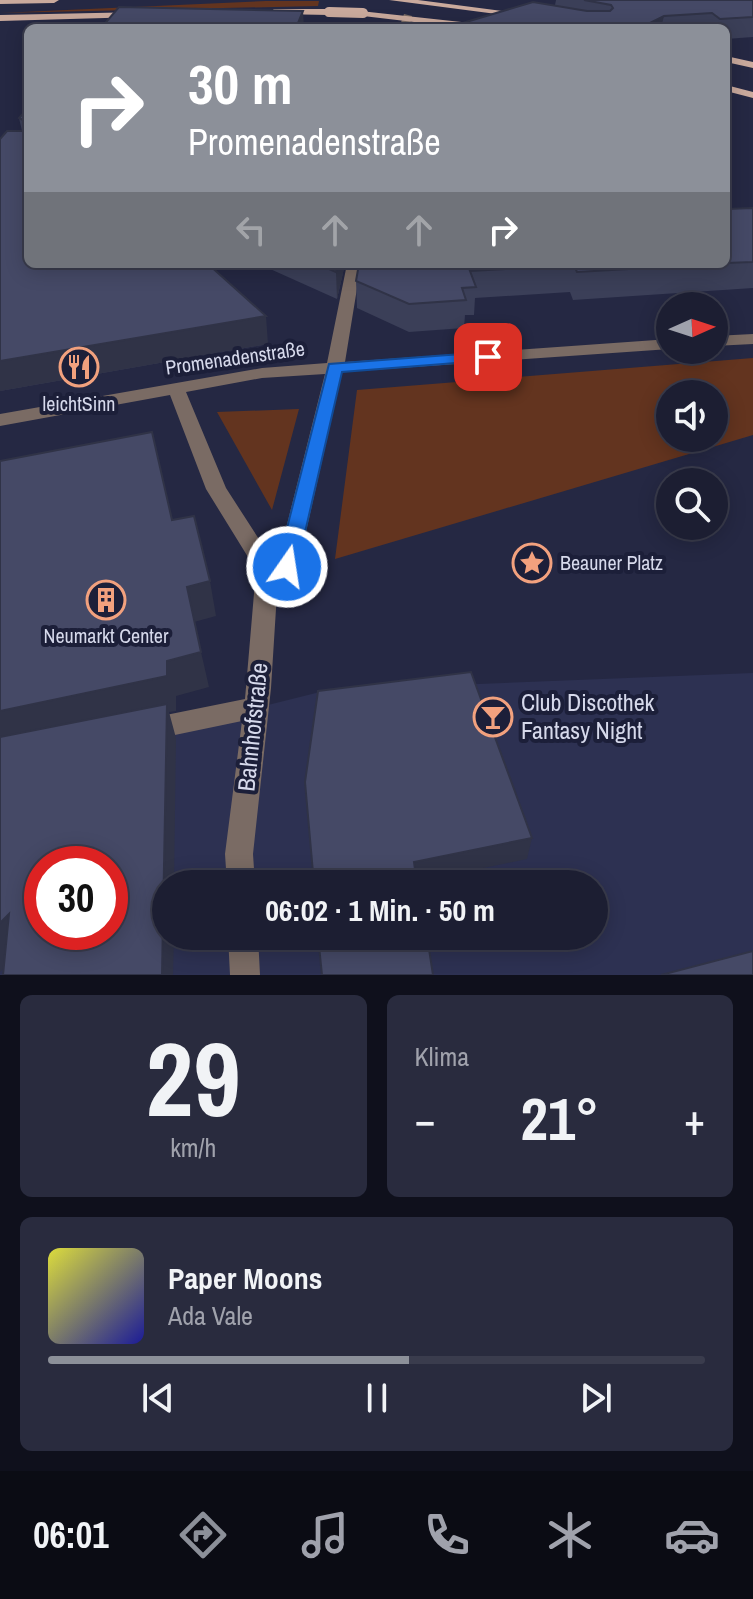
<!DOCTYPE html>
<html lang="de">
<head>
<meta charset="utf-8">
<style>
	body { margin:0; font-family:"Archivo Narrow",sans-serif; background:#292b3e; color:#f1f3f6; height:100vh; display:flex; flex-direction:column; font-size:30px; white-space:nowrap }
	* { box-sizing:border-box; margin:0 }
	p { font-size:26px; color:#a0a2ac }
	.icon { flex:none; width:44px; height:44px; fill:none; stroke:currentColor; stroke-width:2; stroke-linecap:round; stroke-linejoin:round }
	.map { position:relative; height:975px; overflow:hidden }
	.details { display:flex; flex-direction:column; gap:20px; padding:20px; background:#0f101c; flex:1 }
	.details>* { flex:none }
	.top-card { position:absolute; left:24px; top:24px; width:706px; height:244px; border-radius:12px; box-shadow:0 4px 20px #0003,0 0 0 2px #3a3c4d; background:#8c9099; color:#fff; overflow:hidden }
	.needle { width:52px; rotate:87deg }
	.controls { position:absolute; left:656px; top:292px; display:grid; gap:16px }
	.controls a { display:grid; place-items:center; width:72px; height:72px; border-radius:50%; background:#1c1e32; box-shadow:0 4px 20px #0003,0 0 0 2px #3a3c4d; font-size:40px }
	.speed { position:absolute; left:24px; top:846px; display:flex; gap:16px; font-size:40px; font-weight:700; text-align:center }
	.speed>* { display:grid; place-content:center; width:104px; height:104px; border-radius:50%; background:#1c1e32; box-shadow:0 4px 20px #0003,0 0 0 2px #3a3c4d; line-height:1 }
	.speed .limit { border:12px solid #d22; background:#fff; color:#111 }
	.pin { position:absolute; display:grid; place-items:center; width:68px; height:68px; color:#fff; margin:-34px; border-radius:16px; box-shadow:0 4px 12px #0006 }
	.me { position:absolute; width:88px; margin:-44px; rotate:13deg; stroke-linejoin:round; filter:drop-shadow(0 0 6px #0008) }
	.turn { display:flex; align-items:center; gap:28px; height:168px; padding:0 32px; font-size:36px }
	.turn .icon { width:104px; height:104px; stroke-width:2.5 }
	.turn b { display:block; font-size:56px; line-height:68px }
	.lanes { display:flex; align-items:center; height:76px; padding:0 32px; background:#0003; justify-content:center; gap:40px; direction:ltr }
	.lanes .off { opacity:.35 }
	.big { font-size:60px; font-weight:700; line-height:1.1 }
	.details .tile { flex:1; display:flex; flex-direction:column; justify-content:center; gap:12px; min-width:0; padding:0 28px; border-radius:12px; background:#292b3e }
	.details .dial { align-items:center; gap:0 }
	.dial b { font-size:104px; line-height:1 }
	.song { display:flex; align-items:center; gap:24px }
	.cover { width:96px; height:96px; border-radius:12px; background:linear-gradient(135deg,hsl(60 70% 55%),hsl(240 70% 35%)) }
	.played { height:8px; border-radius:4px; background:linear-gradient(90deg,#8c9099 55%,#3a3c4d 55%) }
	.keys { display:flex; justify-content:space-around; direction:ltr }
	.heat { display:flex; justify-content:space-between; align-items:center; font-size:44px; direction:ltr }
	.details .tiles { flex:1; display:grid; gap:20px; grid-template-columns:1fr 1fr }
	.tile:last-child { grid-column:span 2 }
	.trip { position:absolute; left:152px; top:870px; width:456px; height:80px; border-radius:40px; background:#1c1e32; box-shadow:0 4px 20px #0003,0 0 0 2px #3a3c4d; font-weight:700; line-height:80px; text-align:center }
	.tab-bar { display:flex; height:128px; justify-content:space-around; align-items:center; background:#0b0c14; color:#a0a2ac }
	.tab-bar .icon { width:56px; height:56px }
	.tab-bar .selected { color:#8c9099 }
	.tab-bar b { font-size:36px; color:#f1f3f6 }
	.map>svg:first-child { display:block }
	.built { fill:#2d3152; fill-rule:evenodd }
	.green { fill:#63341f; fill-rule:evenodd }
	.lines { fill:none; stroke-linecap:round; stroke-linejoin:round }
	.minor { fill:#7a6b64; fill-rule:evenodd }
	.major { fill:#caaa9d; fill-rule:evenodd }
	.major-bridge { stroke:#caaa9d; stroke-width:10 }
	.wall { fill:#3b3f58 }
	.shaded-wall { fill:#303347 }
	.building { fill:#454966; stroke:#303347; stroke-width:2; fill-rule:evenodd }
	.route { fill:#1a73e8; stroke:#114b97; stroke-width:2 }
	.labels { text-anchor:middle; stroke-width:8; stroke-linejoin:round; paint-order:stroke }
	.street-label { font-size:20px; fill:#d6d9eb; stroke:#1c1f39 }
	.poi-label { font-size:20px; fill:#d6d9eb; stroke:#1c1f39 }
	.near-poi-label { font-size:24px; fill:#d6d9eb; stroke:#1c1f39; text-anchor:start }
	.near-street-label { font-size:24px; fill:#d6d9eb; stroke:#1c1f39 }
</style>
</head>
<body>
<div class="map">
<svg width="753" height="975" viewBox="0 0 753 975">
	<rect width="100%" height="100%" fill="#252843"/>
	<path class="built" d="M753,673v302h-753v-203l328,-82zM42,864h68v68h-68zM166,884h428v52h-428z"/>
	<path class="green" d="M266,1h53l-1,5 -318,7z
		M753,358v77l-418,124 22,-169zM714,394v44h-44v-44z
		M299,409l-27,101 -55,-98z"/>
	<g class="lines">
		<path class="minor" d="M404,14l8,2 -3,12h-10z
			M347,264h14l-16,98 325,-23v10l-328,23 -44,195 -3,6 -17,4 -7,111 -18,166 2,30h-28l-2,-30 17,-133 -96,20 -9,-3 -4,-8 4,-8 9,-3 99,-20 11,-129 -50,-81 -36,-94 -170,31v-12l262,-46 65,-5zM325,374l-47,186 -5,1 -47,-73 -40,-96 76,-14z
			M753,334v10l-39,2v-10z
			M228,936h30l2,39h-30z"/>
		<path class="major" d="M0,0h59l-5,3 -54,1z
			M389,0h29l114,15 -5,3z
			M273,9h56l5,3 -5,3 -53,-1z
			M360,11l129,14 5,3h-29l-102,-12z
			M143,12l-3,5 -140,4v-6z
			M726,56l27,6v6l-27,-6z
			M726,85l27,7v6l-27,-7z"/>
		<path class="major-bridge" d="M329,12l34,1"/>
	</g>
	<path class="wall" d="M556,0h197v37l-27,2v-11h-280l109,-23z
		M28,108l240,236 -268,47v-252l22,-8 -3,-13z
		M753,208v80l-180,12 -3,-8 -95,6 -1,17h-9l-1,13 -55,4 -52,-24 -1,-27 3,-17h367v-55z
		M259,264h86l-8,35z"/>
	<path class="shaded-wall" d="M303,11l1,17h-8z
		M664,16l-3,12h-21z
		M338,264h7l-8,35 -1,-27z
		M266,316l2,28 -268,47v-30z
		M210,581l6,35 -22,6 -7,-35z
		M201,652l8,35 -33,9v15l-7,1 7,26 -2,146h-8v52h8l-1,39h-11l-162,-227v-37l167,-50z
		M532,838l-5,21 -115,24 2,-21z
		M9,914l19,30 -28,28v-49z"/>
	<path class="building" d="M584,0h169v17l-33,2 -8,-6 -48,3 -24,12h-194l87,-26 54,9h23l3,-3 -2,-3z
		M119,7l184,4 -7,17h-195z
		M28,108v156h180l58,52 -266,45v-222l7,-8h17l1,-10 -6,-3z
		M753,208v54l-27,1v-54z
		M318,264h20l-2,8z
		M359,264h357l-139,8 -3,-7 -104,6 6,16 -14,1 4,12 -57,4 -53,-23z
		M152,432l20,88 22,-4 16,65 -23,6 14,65 -34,9v15l-167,35v-250z
		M471,672l61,166 -118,24 3,22h-103l-9,-102 13,-91z
		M167,704l-5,271h-159l6,-61 -9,9v-186zM42,864h68v68h-68z
		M318,936h109l6,39h-111z
		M753,951v24h-92z"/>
	<path class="route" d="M488,352l6,2v6l-152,12 -45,195 -3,5h-14l-3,-5 52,-203z"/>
	<defs>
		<g id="restaurant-ring" transform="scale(2)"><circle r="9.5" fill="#1c1f39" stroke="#f2a17e" stroke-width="1.5"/><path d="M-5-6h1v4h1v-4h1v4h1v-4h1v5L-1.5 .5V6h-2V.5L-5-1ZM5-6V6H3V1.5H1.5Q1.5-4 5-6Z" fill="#f2a17e"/></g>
		<g id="sight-ring" transform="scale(2)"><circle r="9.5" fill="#1c1f39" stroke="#f2a17e" stroke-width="1.5"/><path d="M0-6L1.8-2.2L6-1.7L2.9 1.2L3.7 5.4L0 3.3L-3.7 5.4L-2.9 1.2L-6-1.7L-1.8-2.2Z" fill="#f2a17e"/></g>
		<g id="building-ring" transform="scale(2)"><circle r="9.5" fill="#1c1f39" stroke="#f2a17e" stroke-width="1.5"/><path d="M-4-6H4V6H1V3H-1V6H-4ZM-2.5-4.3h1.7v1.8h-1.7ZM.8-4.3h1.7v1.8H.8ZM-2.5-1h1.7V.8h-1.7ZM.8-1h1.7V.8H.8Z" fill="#f2a17e"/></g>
		<g id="bar-ring" transform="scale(2)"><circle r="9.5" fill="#1c1f39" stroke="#f2a17e" stroke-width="1.5"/><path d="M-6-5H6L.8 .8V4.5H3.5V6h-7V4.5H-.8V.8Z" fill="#f2a17e"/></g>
	</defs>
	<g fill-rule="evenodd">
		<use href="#restaurant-ring" x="79" y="367"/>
		<use href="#sight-ring" x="532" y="563"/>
		<use href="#building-ring" x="106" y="600"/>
		<use href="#bar-ring" x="493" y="717"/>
	</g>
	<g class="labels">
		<g class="street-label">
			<text transform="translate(235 358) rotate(-8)" y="7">Promenadenstraße</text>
		</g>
		<g class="poi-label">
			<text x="79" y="411">leichtSinn</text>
			<text x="560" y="570" text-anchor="start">Beauner Platz</text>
			<text x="106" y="643">Neumarkt Center</text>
		</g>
		<g class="near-poi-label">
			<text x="521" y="711">Club Discothek<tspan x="521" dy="28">Fantasy Night</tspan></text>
		</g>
		<g class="near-street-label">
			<text transform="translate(253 727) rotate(-84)" y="8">Bahnhofstraße</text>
		</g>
	</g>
</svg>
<div class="controls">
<a><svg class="needle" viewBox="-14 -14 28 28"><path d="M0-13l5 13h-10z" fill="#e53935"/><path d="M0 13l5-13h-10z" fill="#a0a2ac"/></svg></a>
<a><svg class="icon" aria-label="sound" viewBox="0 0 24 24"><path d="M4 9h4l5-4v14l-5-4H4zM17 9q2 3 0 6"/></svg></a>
<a><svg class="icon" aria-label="search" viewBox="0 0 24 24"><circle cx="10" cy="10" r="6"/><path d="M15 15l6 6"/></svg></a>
</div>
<div class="speed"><div class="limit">30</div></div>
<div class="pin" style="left:488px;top:357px;background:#d93025"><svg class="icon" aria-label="arrive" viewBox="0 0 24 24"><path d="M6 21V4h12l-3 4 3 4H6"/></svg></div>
<svg class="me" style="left:287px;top:567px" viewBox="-20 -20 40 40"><circle r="17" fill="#1a73e8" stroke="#fff" stroke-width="3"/><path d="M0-11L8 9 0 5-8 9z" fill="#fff"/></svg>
<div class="trip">06:02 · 1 Min. · 50 m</div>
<div class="top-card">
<div class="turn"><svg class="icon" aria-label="right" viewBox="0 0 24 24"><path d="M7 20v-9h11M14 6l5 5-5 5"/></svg><div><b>30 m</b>Promenadenstraße</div></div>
<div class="lanes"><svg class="icon off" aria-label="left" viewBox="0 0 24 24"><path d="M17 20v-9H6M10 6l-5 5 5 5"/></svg><svg class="icon off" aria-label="ahead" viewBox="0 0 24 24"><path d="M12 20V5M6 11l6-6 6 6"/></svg><svg class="icon off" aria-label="ahead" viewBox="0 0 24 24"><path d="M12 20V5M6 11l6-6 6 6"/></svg><svg class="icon" aria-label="right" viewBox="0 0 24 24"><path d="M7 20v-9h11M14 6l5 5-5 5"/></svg></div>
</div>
</div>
<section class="details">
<div class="tiles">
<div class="tile dial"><b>29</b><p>km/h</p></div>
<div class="tile"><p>Klima</p>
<div class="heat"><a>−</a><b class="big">21°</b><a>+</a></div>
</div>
<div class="tile">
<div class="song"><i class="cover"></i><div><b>Paper Moons</b><p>Ada Vale</p></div></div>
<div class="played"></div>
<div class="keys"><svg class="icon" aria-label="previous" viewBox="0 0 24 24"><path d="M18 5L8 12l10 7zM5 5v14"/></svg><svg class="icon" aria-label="pause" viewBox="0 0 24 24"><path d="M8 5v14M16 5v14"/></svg><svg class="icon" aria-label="next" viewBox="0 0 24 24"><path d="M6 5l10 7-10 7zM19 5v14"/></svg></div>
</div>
</div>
</section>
<nav class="tab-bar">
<b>06:01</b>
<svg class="icon selected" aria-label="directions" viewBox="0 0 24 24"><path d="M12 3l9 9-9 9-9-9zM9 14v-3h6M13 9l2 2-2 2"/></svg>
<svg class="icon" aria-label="music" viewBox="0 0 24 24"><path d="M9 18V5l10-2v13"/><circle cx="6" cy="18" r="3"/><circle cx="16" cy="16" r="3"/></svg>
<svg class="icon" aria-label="phone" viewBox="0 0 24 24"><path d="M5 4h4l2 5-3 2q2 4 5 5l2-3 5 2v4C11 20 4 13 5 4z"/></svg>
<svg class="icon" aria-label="climate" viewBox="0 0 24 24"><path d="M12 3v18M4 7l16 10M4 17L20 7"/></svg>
<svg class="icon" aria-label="car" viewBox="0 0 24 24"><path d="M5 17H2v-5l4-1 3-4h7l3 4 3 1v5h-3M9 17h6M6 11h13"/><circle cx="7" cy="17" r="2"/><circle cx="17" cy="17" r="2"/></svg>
</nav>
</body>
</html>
